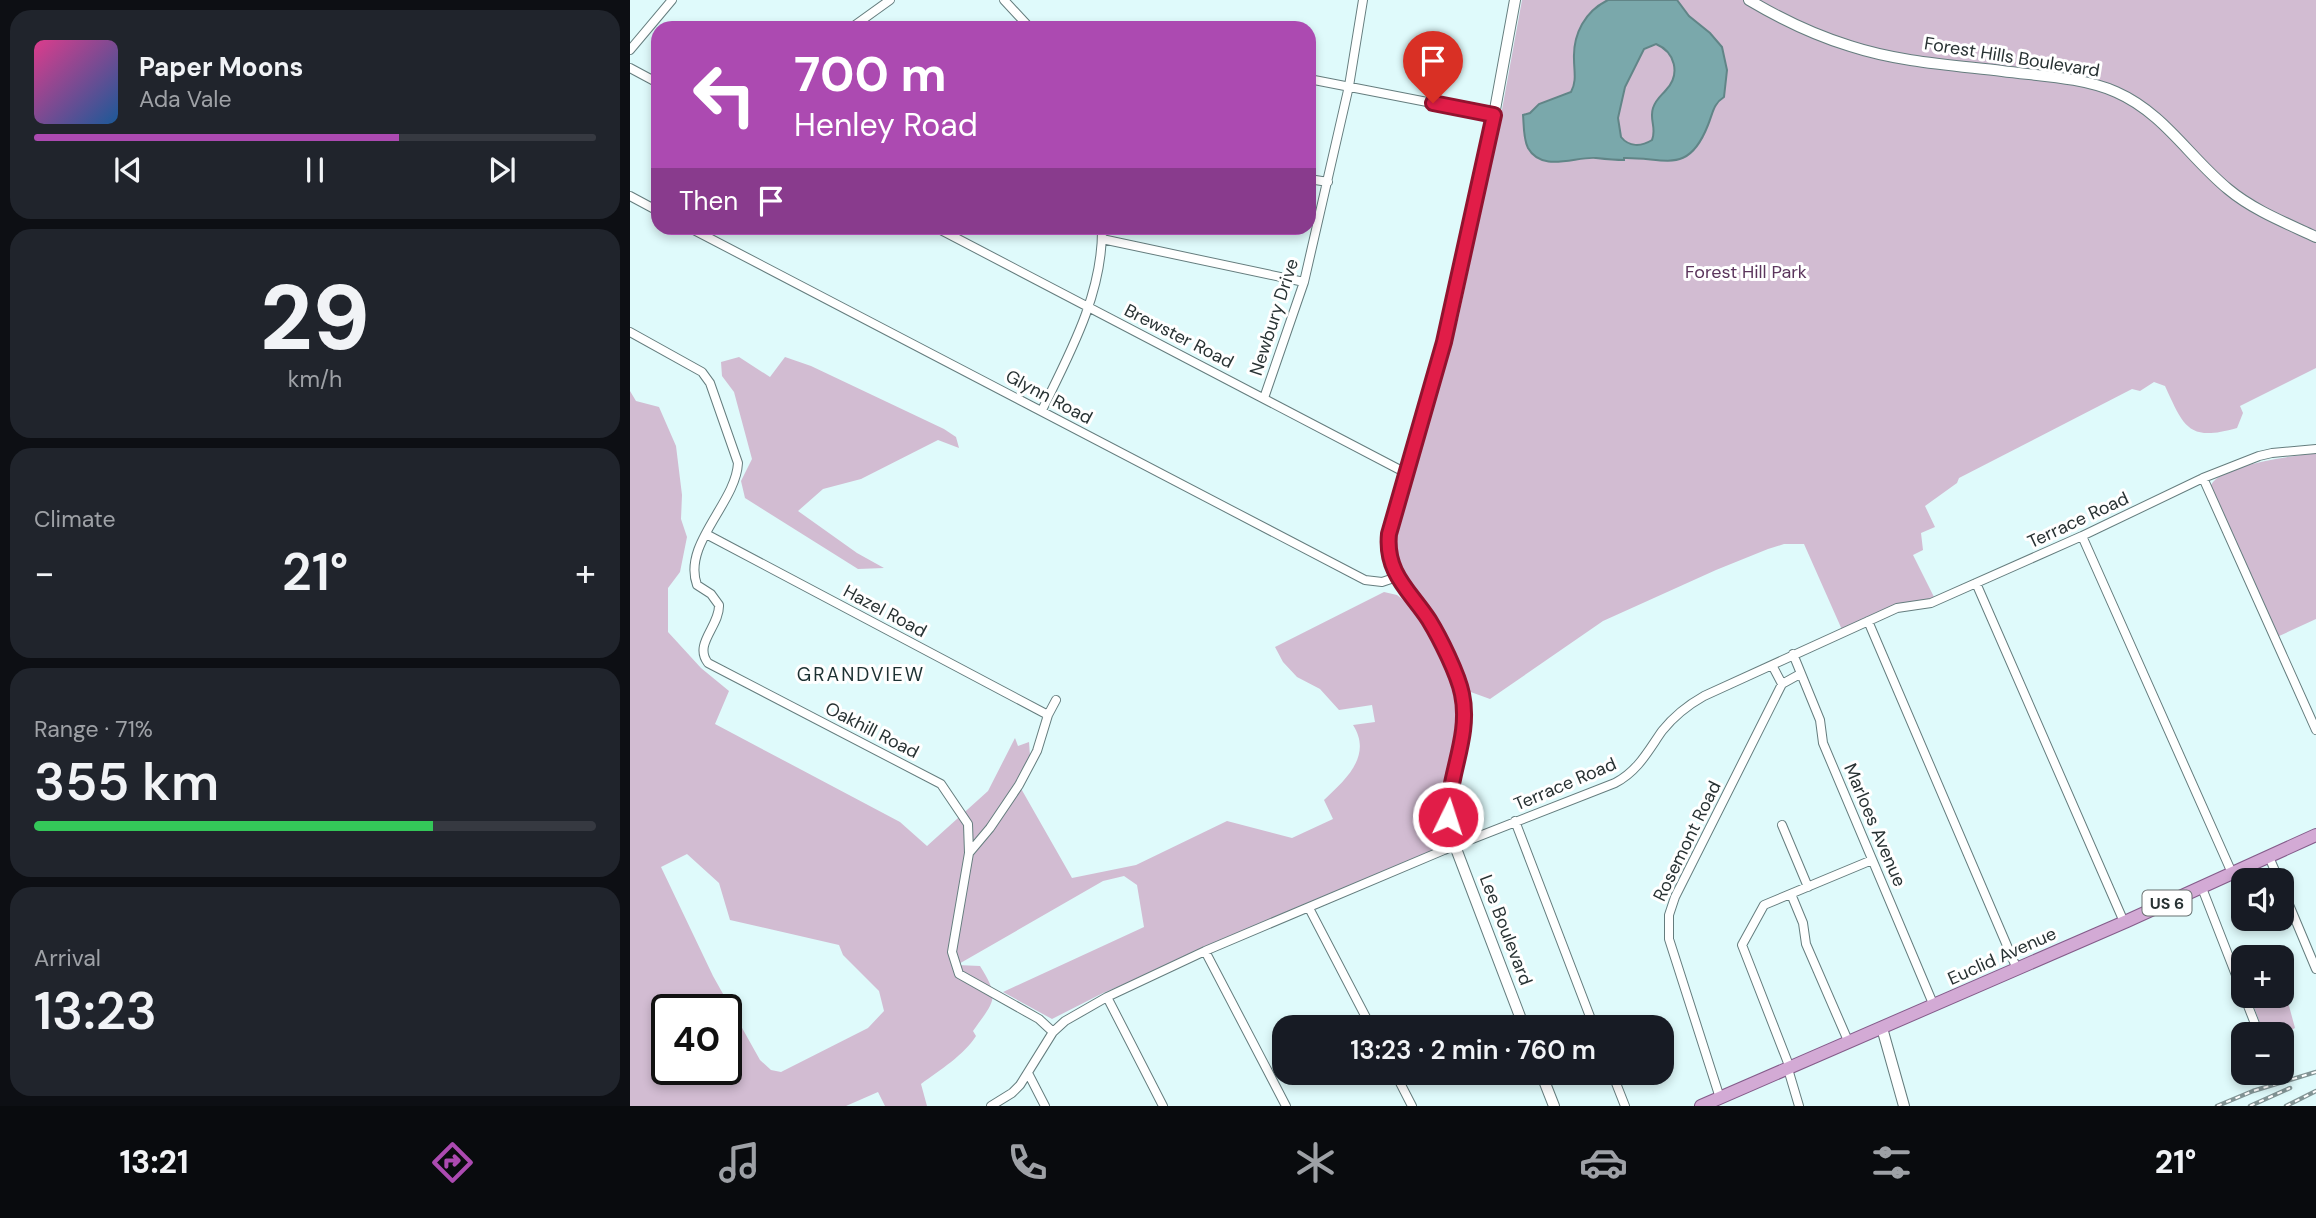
<!DOCTYPE html>
<html lang="en">
<head>
<meta charset="utf-8">
<style>
	body { margin:0; font-family:"DM Sans",sans-serif; background:#20242c; color:#f1f3f6; height:100vh; display:flex; flex-direction:column; font-size:26px; white-space:nowrap }
	* { box-sizing:border-box; margin:0 }
	p { font-size:23px; color:#9ea1a6 }
	.icon { flex:none; width:38px; height:38px; fill:none; stroke:currentColor; stroke-width:2; stroke-linecap:round; stroke-linejoin:round }
	.map { position:relative; flex:1; overflow:hidden }
	.drawer { display:flex; flex-direction:column; gap:10px; padding:10px; background:#0d0f14; width:630px }
	.drawer>* { flex:none }
	.hud { position:absolute; left:21px; top:21px; width:665px; height:214px; border-radius:21px; box-shadow:0 4px 10px #0003; background:#ac4ab1; color:#fff; overflow:hidden }
	.controls { position:absolute; left:1601px; top:868px; display:grid; gap:14px }
	.controls a { display:grid; place-items:center; width:63px; height:63px; border-radius:14px; background:#171b24; box-shadow:0 4px 10px #0003; font-size:35px }
	.speed { position:absolute; left:21px; top:994px; display:flex; gap:14px; font-size:35px; font-weight:700; text-align:center }
	.speed>* { display:grid; place-content:center; width:91px; height:91px; border-radius:50%; background:#171b24; box-shadow:0 4px 10px #0003; line-height:1 }
	.speed .limit { border:4px solid #111; border-radius:10px; background:#fff; color:#111 }
	.pin { position:absolute; display:grid; place-items:center; width:60px; height:60px; color:#fff; margin:-72px -30px; border-radius:50% 50% 50% 0; rotate:-45deg; box-shadow:0 0 7px #0007 }
	.pin .icon { rotate:45deg }
	.me { position:absolute; width:77px; margin:-38px; rotate:4deg; stroke-linejoin:round; filter:drop-shadow(0 0 5px #0008) }
	.turn { display:flex; align-items:center; gap:24px; height:147px; padding:0 28px; font-size:32px }
	.turn .icon { width:91px; height:91px; stroke-width:2.5 }
	.turn b { display:block; font-size:49px; line-height:60px }
	.then { display:flex; align-items:center; height:66px; padding:0 28px; background:#0003; gap:14px; font-size:26px }
	.big { font-size:52px; font-weight:600; line-height:1.1 }
	.drawer .widget { flex:1; display:flex; flex-direction:column; justify-content:center; gap:10px; min-width:0; padding:0 24px; border-radius:21px; background:#20242c }
	.drawer .dial { align-items:center; gap:0 }
	.dial b { font-size:91px; line-height:1 }
	.song { display:flex; align-items:center; gap:21px }
	.cover { width:84px; height:84px; border-radius:10px; background:linear-gradient(135deg,hsl(330 70% 55%),hsl(210 70% 35%)) }
	.played { height:7px; border-radius:4px; background:linear-gradient(90deg,#ac4ab1 65%,#363941 65%) }
	.keys { display:flex; justify-content:space-around; direction:ltr }
	.heat { display:flex; justify-content:space-between; align-items:center; font-size:38px; direction:ltr }
	.charge { height:10px; border-radius:5px; background:linear-gradient(90deg,#34c759 71%,#363941 0) }
	.trip { position:absolute; left:642px; top:1015px; width:402px; height:70px; border-radius:21px; background:#171b24; box-shadow:0 4px 10px #0003; font-weight:600; line-height:70px; text-align:center }
	.tabs { display:flex; height:112px; justify-content:space-around; align-items:center; background:#090b0e; color:#9ea1a6 }
	.tabs .icon { width:49px; height:49px }
	.tabs .on { color:#ac4ab1 }
	.tabs b { font-size:32px; color:#f1f3f6 }
	main { display:flex; flex:1; min-height:0 }
	.map>svg:first-child { display:block }
	.green { fill:#d2bcd2; fill-rule:evenodd }
	.water { fill:#7aa8ab; stroke:#618587; stroke-width:2; fill-rule:evenodd }
	.lines { fill:none; stroke-linecap:round; stroke-linejoin:round }
	.minor-casing { stroke:#657d7e; stroke-width:10 }
	.tertiary-casing { stroke:#657d7e; stroke-width:12 }
	.primary-casing { stroke:#845c8a; stroke-width:14 }
	.minor { stroke:#fff; stroke-width:8 }
	.tertiary { stroke:#fff; stroke-width:10 }
	.primary { stroke:#d3aad5; stroke-width:12 }
	.rail-casing { stroke:#829495; stroke-width:4.5 }
	.rail { stroke:#fff; stroke-width:2; stroke-dasharray:5; stroke-linecap:butt }
	.route-casing { stroke:#92132f; stroke-width:18 }
	.route { stroke:#e11d48; stroke-width:12 }
	.labels { text-anchor:middle; stroke-width:6; stroke-linejoin:round; paint-order:stroke }
	.shield { fill:#fff; stroke:#687070; stroke-width:2 }
	.shield-label { font-size:16px; font-weight:bold; fill:#283233 }
	.street-label { font-size:18px; fill:#283233; stroke:#fff }
	.park-label { font-size:18px; fill:#5b355c; stroke:#fff }
	.neighbourhood-label { font-size:19px; letter-spacing:2px; fill:#1c3132; stroke:#fff }
</style>
</head>
<body>
<main>
<section class="drawer">
<div class="widget">
<div class="song"><i class="cover"></i><div><b>Paper Moons</b><p>Ada Vale</p></div></div>
<div class="played"></div>
<div class="keys"><svg class="icon" aria-label="previous" viewBox="0 0 24 24"><path d="M18 5L8 12l10 7zM5 5v14"/></svg><svg class="icon" aria-label="pause" viewBox="0 0 24 24"><path d="M8 5v14M16 5v14"/></svg><svg class="icon" aria-label="next" viewBox="0 0 24 24"><path d="M6 5l10 7-10 7zM19 5v14"/></svg></div>
</div>
<div class="widget dial"><b>29</b><p>km/h</p></div>
<div class="widget"><p>Climate</p>
<div class="heat"><a>−</a><b class="big">21°</b><a>+</a></div>
</div>
<div class="widget"><p>Range · 71%</p><b class="big">355 km</b><div class="charge"></div></div>
<div class="widget"><p>Arrival</p><b class="big">13:23</b></div>
</section>
<div class="map">
<svg width="1686" height="1106" viewBox="0 0 1686 1106">
	<rect width="100%" height="100%" fill="#dffafb"/>
	<path class="green" d="M892,0h794v368l-76,38 3,7 -6,15c-49,14 -53,-1 -72,-42l-11,-4 -14,9 -8,-2 -173,89 -2,5 -32,23 10,21 -14,6 2,17 -10,5 23,46 -39,7 -54,24 -39,-88h-20l-16,5 -52,21 -113,51 -113,78 -22,-8c-8,-24 -19,-48 -31,-71 -15,-28 -41,-47 -41,-82l63,-222 42,-201z
		M109,357l31,20 15,-20 26,9 133,63 12,8 3,11 -21,-8 -77,39 -38,10 -25,22 59,42 27,15 -26,1 -113,-71 -4,-17 11,-22 -18,-67 -12,-16 -1,-14z
		M0,391l6,10 23,6 17,39 6,49 -1,24 6,18 -7,35 -12,16v44l33,36 28,23 -14,33 185,98 27,24 61,-55 27,-53 3,8 11,-4 1,14 -11,29 53,93 64,-13 91,-44 65,17 41,-19 -9,-19c21,-20 49,-44 29,-75l22,-3 -3,-17 -33,5 -19,-21 -23,-12 -14,-15 -8,-15 109,-55 13,3 32,25 35,87 -14,79 5,60 -352,147 -51,26 -49,-27 141,-65 -7,-42 -13,-9 -21,5 -146,84 23,1c21,33 14,35 -7,65l3,5c-12,19 -36,34 -55,48l6,22h-42l-7,-14 -32,14h-216zM57,854l32,29 11,37 109,25 4,10 36,36 5,20 -16,17 -87,44 -10,-2 -11,-10 -47,-84 -52,-109zM37,1010h59v59h-59z
		M1686,453v166l-39,18 -67,-149c5,-23 85,-32 106,-35z
		M1652,980l13,48 -13,7 -18,-1 -14,-38h32z"/>
	<path class="water" d="M978,0h69l12,16 21,17 12,14 5,23 -3,27c-11,7 -11,16 -16,28 -20,51 -43,32 -84,33v2c-10,0 -19,-1 -28,-2 -20,-2 -54,15 -68,-10 -5,-10 -4,-24 -5,-33l7,-2 9,-9 32,-12c6,-11 3,-21 3,-33 -1,-25 11,-48 34,-59zM1026,44c19,8 25,30 10,46 -5,6 -10,9 -13,18 -4,12 4,20 -1,32 -11,7 -23,7 -31,-3l-3,-19 7,-31 19,-38z"/>
	<g class="lines">
		<g class="minor-casing">
			<path id="minor" d="M374,0l26,28
				M221,28l39,-28
				M0,50l42,-50
				M0,68l28,15
				M679,79l185,36
				M679,179l19,3
				M0,196l28,15
				M60,228l675,352 17,2 15,-5
				M307,228l469,245
				M472,239l202,43
				M0,332l72,40 8,11 28,80c-2,40 -56,81 -41,122l14,9 8,11c1,21 -26,39 -11,58l233,121 27,40 1,29
				M634,398l40,-116 45,-196 14,-86
				M412,410c28,-57 61,-117 60,-182
				M1573,478l113,252
				M76,534l342,181
				M1452,536l150,337
				M1346,583l148,339
				M1238,621l149,348
				M1163,654l27,66 3,23 111,263
				M1142,665l10,19
				M885,821l79,206
				M1152,825l26,62
				M1639,857l10,23
				M1572,888l57,146
				M1652,888l34,81
				M1161,894l12,29 3,21 43,99
				M679,908l62,119
				M575,951l81,155
				M477,997l56,109
				M423,1032l-14,-13 -80,-45 -7,-22 17,-99 21,-25 29,-43 18,-34 11,-36 8,-15
				M1160,1068l-48,-123 22,-40 108,-45
				M1158,1069l11,37
				M398,1073l17,33
				M765,1073l17,33
				M982,1073l13,33
				M1090,1098l-51,-159v-24l6,-18 107,-213 18,-10
				M361,1106l21,-13 8,-8 33,-53 12,-11 42,-24 98,-46 239,-101 171,-67c23,-12 33,-32 47,-52 12,-15 26,-26 42,-35l193,-88 34,-5 151,-67 121,-58 56,-22 13,-3 44,-4"/>
		</g>
		<g class="tertiary-casing">
			<path id="tertiary" d="M885,0l-21,115 -41,192 -64,227c-4,37 21,57 39,85 12,17 22,39 29,58 17,45 0,69 -7,111 -4,20 0,38 5,58l69,181
				M1119,0c32,19 65,35 101,46 49,16 101,19 152,25 37,5 80,6 114,21 48,21 73,65 112,97 25,21 58,34 88,48
				M1252,1028l22,78
				M911,1073l13,33"/>
		</g>
		<g class="primary-casing">
			<path id="primary" d="M1071,1106l426,-185 189,-86"/>
		</g>
		<use href="#minor" class="minor"/>
		<use href="#tertiary" class="tertiary"/>
		<use href="#primary" class="primary"/>
		<g class="rail-casing">
			<path id="rail" d="M1587,1106l36,-15 63,-19
				M1620,1106l40,-18
				M1656,1106l30,-15"/>
		</g>
		<use href="#rail" class="rail"/>
	</g>
	<g class="lines">
		<g class="route-casing">
			<path id="route" d="M803,103l61,12 -50,227 -55,192c-4,39 21,57 40,86 11,18 29,54 33,74 9,42 -14,81 -14,123"/>
		</g>
		<use href="#route" class="route"/>
	</g>
	<g class="labels">
		<rect class="shield" x="1512.5" y="890.5" width="49" height="25" rx="5"/>
		<g class="shield-label">
			<text x="1537" y="909">US 6</text>
		</g>
		<g class="street-label">
			<text transform="translate(1382 57) rotate(9)" y="6">Forest Hills Boulevard</text>
			<text transform="translate(644 317) rotate(-72)" y="6">Newbury Drive</text>
			<text transform="translate(549 336) rotate(27)" y="6">Brewster Road</text>
			<text transform="translate(419 397) rotate(28)" y="6">Glynn Road</text>
			<text transform="translate(1448 520) rotate(-25)" y="6">Terrace Road</text>
			<text transform="translate(255 611) rotate(28)" y="6">Hazel Road</text>
			<text transform="translate(242 730) rotate(27)" y="6">Oakhill Road</text>
			<text transform="translate(935 784) rotate(-23)" y="6">Terrace Road</text>
			<text transform="translate(1245 825) rotate(67)" y="6">Marloes Avenue</text>
			<text transform="translate(1057 841) rotate(-64)" y="6">Rosemont Road</text>
			<text transform="translate(876 930) rotate(69)" y="6">Lee Boulevard</text>
			<text transform="translate(1372 956) rotate(-24)" y="6">Euclid Avenue</text>
		</g>
		<g class="park-label">
			<text x="1116" y="278">Forest Hill Park</text>
		</g>
		<g class="neighbourhood-label">
			<text x="231" y="681">GRANDVIEW</text>
		</g>
	</g>
</svg>
<div class="controls">
<a><svg class="icon" aria-label="sound" viewBox="0 0 24 24"><path d="M4 9h4l5-4v14l-5-4H4zM17 9q2 3 0 6"/></svg></a>
<a>+</a>
<a>−</a>
</div>
<div class="speed"><div class="limit">40</div></div>
<div class="pin" style="left:803px;top:103px;background:#d93025"><svg class="icon" aria-label="arrive" viewBox="0 0 24 24"><path d="M6 21V4h12l-3 4 3 4H6"/></svg></div>
<svg class="me" style="left:818px;top:817px" viewBox="-20 -20 40 40"><circle r="17" fill="#e11d48" stroke="#fff" stroke-width="3"/><path d="M0-11L8 9 0 5-8 9z" fill="#fff"/></svg>
<div class="trip">13:23 · 2 min · 760 m</div>
<div class="hud">
<div class="turn"><svg class="icon" aria-label="left" viewBox="0 0 24 24"><path d="M17 20v-9H6M10 6l-5 5 5 5"/></svg><div><b>700 m</b>Henley Road</div></div>
<div class="then">Then<svg class="icon" aria-label="arrive" viewBox="0 0 24 24"><path d="M6 21V4h12l-3 4 3 4H6"/></svg></div>
</div>
</div>
</main>
<nav class="tabs">
<b>13:21</b>
<svg class="icon on" aria-label="directions" viewBox="0 0 24 24"><path d="M12 3l9 9-9 9-9-9zM9 14v-3h6M13 9l2 2-2 2"/></svg>
<svg class="icon" aria-label="music" viewBox="0 0 24 24"><path d="M9 18V5l10-2v13"/><circle cx="6" cy="18" r="3"/><circle cx="16" cy="16" r="3"/></svg>
<svg class="icon" aria-label="phone" viewBox="0 0 24 24"><path d="M5 4h4l2 5-3 2q2 4 5 5l2-3 5 2v4C11 20 4 13 5 4z"/></svg>
<svg class="icon" aria-label="climate" viewBox="0 0 24 24"><path d="M12 3v18M4 7l16 10M4 17L20 7"/></svg>
<svg class="icon" aria-label="car" viewBox="0 0 24 24"><path d="M5 17H2v-5l4-1 3-4h7l3 4 3 1v5h-3M9 17h6M6 11h13"/><circle cx="7" cy="17" r="2"/><circle cx="17" cy="17" r="2"/></svg>
<svg class="icon" aria-label="filters" viewBox="0 0 24 24"><path d="M4 7h16M4 17h16"/><circle cx="9" cy="7" r="2"/><circle cx="15" cy="17" r="2"/></svg>
<b>21°</b>
</nav>
</body>
</html>
